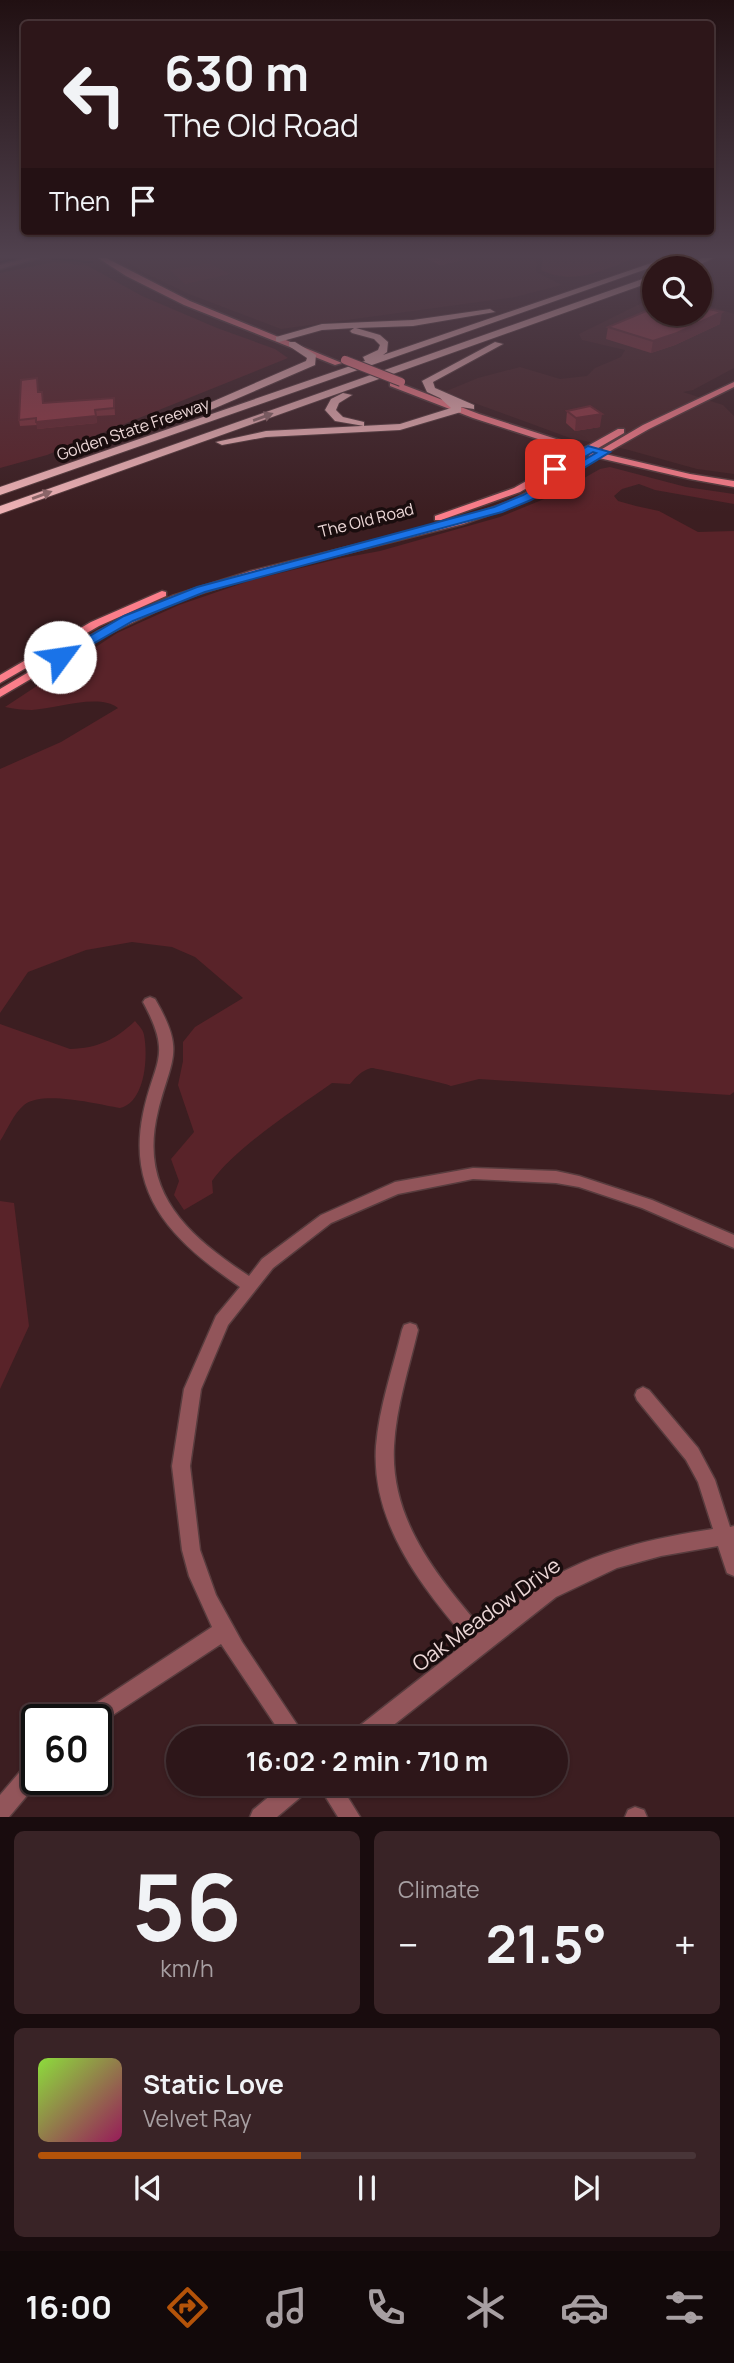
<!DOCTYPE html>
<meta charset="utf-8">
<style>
:root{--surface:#2d1619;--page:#392326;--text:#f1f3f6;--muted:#a79fa2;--line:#483538;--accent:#b45309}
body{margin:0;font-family:Manrope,sans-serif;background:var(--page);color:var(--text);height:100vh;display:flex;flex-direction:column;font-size:26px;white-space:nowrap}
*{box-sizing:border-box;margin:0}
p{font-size:23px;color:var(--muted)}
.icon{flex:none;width:38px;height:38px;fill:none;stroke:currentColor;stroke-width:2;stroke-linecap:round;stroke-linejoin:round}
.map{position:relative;height:1817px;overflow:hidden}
.details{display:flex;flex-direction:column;gap:14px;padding:14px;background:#190c0e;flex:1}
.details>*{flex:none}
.hud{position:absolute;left:21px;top:21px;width:693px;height:214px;border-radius:7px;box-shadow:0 2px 5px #0004,0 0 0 2px var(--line);background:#2d1619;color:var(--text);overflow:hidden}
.buttons{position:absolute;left:642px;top:256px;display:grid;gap:14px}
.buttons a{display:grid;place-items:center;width:70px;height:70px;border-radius:50%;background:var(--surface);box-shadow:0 2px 5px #0004,0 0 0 2px var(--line);font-size:35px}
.speed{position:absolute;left:21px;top:1704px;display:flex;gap:14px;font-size:35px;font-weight:700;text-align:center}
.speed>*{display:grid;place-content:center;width:91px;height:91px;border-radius:50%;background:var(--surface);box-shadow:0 2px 5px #0004,0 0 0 2px var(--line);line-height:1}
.speed .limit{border:4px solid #111;border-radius:10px;background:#fff;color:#111}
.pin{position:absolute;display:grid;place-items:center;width:60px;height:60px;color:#fff;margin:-30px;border-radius:14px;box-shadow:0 4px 10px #0006}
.me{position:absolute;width:77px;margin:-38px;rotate:59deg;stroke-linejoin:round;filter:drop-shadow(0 0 5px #0008)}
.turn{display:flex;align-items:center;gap:24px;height:147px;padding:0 28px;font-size:32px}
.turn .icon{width:91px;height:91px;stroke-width:2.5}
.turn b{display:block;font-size:49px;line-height:60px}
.then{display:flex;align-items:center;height:66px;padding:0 28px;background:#0003;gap:14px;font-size:26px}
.big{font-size:52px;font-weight:700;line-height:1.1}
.details .tile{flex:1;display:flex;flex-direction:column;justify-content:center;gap:10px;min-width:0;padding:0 24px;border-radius:10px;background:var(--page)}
.details .dial{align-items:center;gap:0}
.dial b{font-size:91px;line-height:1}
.song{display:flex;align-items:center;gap:21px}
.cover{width:84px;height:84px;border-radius:10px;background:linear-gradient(135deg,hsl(90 70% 55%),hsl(330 70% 35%))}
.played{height:7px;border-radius:4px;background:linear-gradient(90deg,var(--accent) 40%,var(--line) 40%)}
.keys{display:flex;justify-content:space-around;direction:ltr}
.heat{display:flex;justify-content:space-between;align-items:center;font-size:38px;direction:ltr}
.details .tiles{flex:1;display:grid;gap:14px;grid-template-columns:1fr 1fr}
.tile:last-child{grid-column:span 2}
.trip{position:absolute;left:166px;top:1726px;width:402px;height:70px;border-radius:35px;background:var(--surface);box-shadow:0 2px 5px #0004,0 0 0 2px var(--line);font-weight:700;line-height:70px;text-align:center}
.dock{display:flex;height:112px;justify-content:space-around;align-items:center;background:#12090a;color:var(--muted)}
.dock .icon{width:49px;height:49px}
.dock .selected{color:var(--accent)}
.dock b{font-size:32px;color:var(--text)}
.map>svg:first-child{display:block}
.built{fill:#492427}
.green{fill:#592329}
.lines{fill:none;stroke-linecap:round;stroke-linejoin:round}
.stream{stroke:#081712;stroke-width:2}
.minor-casing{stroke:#583c3e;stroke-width:3}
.major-casing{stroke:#583c3e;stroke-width:3}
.highway-casing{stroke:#583c3e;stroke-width:2}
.minor{fill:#92555a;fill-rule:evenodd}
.major{fill:#fb7e8a;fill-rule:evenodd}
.highway{fill:#efb2b5;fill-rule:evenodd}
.major-bridge-casing{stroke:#583c3e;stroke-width:10;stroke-linecap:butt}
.major-bridge{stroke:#fb7e8a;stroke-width:8}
.wall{fill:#7e313a}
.shaded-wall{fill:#662830}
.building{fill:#923944;stroke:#662830;stroke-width:2}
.oneway{fill:#8f686a}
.route{fill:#1a73e8;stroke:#114b97;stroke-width:2}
.labels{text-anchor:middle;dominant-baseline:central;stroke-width:7;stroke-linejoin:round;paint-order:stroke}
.far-street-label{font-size:16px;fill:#ecd7d7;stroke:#1a0d0e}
.near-street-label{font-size:21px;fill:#ecd7d7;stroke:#1a0d0e}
</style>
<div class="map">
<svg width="734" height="1817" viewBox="0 0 734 1817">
<rect width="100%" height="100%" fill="#3c1e21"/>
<!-- built -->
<path class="built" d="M121 258H537L536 272 562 285 515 297 281 329 189 294 145 273Z
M654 297V313H700V303L734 314V368L693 390 683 392 723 405 734 416V474L697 469 625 449 570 438 444 392 478 378 520 367 560 379 587 376 595 368 621 357 625 350 582 340 579 334Z"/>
<!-- green -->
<path class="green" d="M543 258H635C604 270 574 286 541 270Z
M54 262 88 266 142 296 217 328 275 349 288 358 47 455 0 468V273Z
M209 263 230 274 185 284 170 270Z
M610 467 686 487 734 494V504L655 490 639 484 622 489 614 496 618 501 636 506 659 511 698 532 734 531V1092L730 1095 479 1079 451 1086C446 1083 376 1068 371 1068 361 1071 357 1076 350 1084L332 1083C298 1107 235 1148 212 1181L213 1193 184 1210 174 1195 179 1181 171 1159 194 1132 178 1085 183 1061V1042L195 1027 243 998 195 957 172 947 132 942 86 950 28 972 0 1013V769L61 742 118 708C99 693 55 709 32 710 23 710 14 709 5 707L117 633 179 605 252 580 342 558 380 551 500 517 554 495 600 469Z
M135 1021C138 1025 143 1029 144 1035 148 1055 146 1102 120 1108 97 1104 42 1090 24 1105 13 1114 8 1129 0 1141V1024L70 1049C98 1048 115 1040 135 1021Z
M0 1201 14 1203 29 1326 0 1389Z"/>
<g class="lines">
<!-- stream -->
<path class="stream" d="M53 259 92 262
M0 262 16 259"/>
<defs>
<path id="minor" d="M29 258H39L0 269V265Z
M150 997 155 999C186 1052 171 1058 158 1111 138 1192 187 1235 249 1276L262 1259 321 1215 395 1182 473 1168 556 1171 579 1176 652 1200 734 1235V1248L642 1208 579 1187 556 1183 473 1179 398 1194 331 1223 273 1268 228 1325 201 1389 190 1466 200 1550 216 1595 242 1642 306 1738H284L221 1644 96 1726V1720H78L81 1713 212 1627 189 1576 182 1550 172 1466 184 1389 216 1316 240 1287C176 1243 126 1198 143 1114 154 1060 173 1057 143 1002L145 999Z
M410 1323 416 1325 418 1330C409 1368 396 1407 394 1446 390 1520 437 1576 483 1630 503 1614 522 1596 543 1583 594 1551 654 1538 713 1529L698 1482 686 1460 637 1400 635 1395 637 1390 643 1387 649 1390 698 1448 715 1480 730 1527 734 1526V1576L727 1573 718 1546 661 1556 617 1568 556 1597 377 1738H350L353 1731 468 1641C421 1586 371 1523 376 1446 379 1407 393 1368 402 1330L404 1325Z
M37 1757V1780H40L9 1817H0V1795L30 1760Z
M285 1783H312L309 1790 277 1817H250L253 1810Z
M317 1783H339L360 1817H338Z
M635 1807 644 1810 647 1817H625L628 1810Z"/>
<path id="major" d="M98 258H106L190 301 342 363 335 365 184 305 126 276Z
M390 382H396L479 414 584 448 618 429H624V433L593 451 597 452 643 425 734 382V387L649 429 605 454 690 474 734 481V487L690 479 599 458 517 505 463 524 259 575 180 600 106 635 0 697V689L98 631 172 596 251 571 457 520 511 501 590 456 586 454 520 492 441 520H435V516L514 488 578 452 473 418 390 386Z
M162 591 166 592V596L99 626 0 683V675L91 622Z"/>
<path id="highway" d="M666 258H678L0 495V487L365 361 363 357 378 350 380 345 374 339 352 333 350 331 354 328 322 330 279 342 276 341V337L322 324 413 320 490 309 495 312 413 326 356 328 380 335 388 342 387 352 383 355Z
M702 258H714L692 268H680Z
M654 275V281L0 514V506Z
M289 342H295L316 355 315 365 199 415H191V411L306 361 307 358 289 346Z
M495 342 503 344 433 382 435 388 474 405V409L461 407V412L400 430 266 437 222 445 216 442 266 431 400 424 451 408 440 398 427 392 422 381Z
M343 393 352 395 339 403 336 410 343 417 364 422V426L335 421 325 410 331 399Z"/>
</defs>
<!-- minor casing -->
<use href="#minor" class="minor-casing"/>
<!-- major casing -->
<use href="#major" class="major-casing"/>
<!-- highway casing -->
<use href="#highway" class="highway-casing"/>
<!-- minor -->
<use href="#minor" class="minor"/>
<!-- major -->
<use href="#major" class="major"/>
<!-- highway -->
<use href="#highway" class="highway"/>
<defs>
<path id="major-bridge" d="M345 360 401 382"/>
</defs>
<!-- major-bridge casing -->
<use href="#major-bridge" class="major-bridge-casing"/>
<!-- major-bridge -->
<use href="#major-bridge" class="major-bridge"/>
</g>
<!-- wall -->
<path class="wall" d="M425 258H474L440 265Z
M673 315 720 324 675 345 651 353 606 339 608 327Z
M37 378 38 392 43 403 114 398 115 415 96 416 97 423 37 429V425L20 426 19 420Z
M567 411 600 427 575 431 566 423Z"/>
<!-- shaded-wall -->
<path class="shaded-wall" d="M440 258H474L440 265Z
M722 312 720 324 675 345 651 353 653 341Z
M602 414 600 427 575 431 576 418Z
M96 416 97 423 37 429 36 422Z"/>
<!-- building -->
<path class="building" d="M700 307 722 312 677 333 653 341 608 327 651 309 654 310V313H666L673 315 678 313H700Z
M37 378 38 392H42L43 403 114 398V408L95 410 96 416 36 422V418L19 420 21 380Z
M590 406 602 414 576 418 567 411Z"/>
<!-- one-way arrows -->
<defs><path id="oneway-solid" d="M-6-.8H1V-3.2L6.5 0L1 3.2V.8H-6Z" transform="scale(1.75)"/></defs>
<g class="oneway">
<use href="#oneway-solid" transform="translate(263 417) rotate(-20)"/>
<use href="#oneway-solid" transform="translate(42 495) rotate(-20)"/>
</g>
<!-- sky -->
<linearGradient id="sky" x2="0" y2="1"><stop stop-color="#211012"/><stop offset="0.5" stop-color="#50414e"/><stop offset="1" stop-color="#50414e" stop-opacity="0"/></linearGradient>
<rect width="734" height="512" fill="url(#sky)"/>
<!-- route -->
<path class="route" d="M588 446 610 452 531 500 502 512 205 592 133 621 65 660 60 661 54 657 124 616 197 587 494 507 523 495 596 453 593 452 559 472 550 469Z"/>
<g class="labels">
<!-- far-street labels -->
<g class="far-street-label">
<text transform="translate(133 429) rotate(-19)">Golden State Freeway</text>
<text transform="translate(366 520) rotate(-14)">The Old Road</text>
</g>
<!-- near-street labels -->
<g class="near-street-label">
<text transform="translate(486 1614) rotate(-36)">Oak Meadow Drive</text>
</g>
</g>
</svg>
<div class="buttons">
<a><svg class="icon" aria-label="search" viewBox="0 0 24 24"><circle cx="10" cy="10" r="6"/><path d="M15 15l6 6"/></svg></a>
</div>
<div class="speed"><div class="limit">60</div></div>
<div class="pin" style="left:555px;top:469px;background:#d93025"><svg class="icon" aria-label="arrive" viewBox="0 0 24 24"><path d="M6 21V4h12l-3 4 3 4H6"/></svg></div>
<svg class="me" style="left:60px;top:657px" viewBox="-20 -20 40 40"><circle r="19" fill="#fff"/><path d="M0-13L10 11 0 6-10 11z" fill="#1a73e8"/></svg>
<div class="trip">16:02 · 2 min · 710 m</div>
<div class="hud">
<div class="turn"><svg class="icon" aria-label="left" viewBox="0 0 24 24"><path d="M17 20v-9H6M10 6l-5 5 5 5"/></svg><div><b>630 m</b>The Old Road</div></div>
<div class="then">Then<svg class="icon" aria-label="arrive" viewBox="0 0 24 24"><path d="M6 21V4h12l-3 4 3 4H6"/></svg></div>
</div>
</div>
<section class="details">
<div class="tiles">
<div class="tile dial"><b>56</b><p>km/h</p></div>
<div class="tile"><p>Climate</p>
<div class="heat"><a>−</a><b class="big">21.5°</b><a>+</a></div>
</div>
<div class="tile">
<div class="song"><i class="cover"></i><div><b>Static Love</b><p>Velvet Ray</p></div></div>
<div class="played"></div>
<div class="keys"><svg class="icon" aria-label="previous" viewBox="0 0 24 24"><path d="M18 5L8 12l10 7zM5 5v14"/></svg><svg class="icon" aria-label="pause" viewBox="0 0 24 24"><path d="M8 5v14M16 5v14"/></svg><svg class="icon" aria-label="next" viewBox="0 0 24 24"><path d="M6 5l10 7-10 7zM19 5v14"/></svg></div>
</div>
</div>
</section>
<nav class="dock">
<b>16:00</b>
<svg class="icon selected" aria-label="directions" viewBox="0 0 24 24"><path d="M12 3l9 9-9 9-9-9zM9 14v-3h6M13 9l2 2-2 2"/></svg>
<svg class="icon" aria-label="music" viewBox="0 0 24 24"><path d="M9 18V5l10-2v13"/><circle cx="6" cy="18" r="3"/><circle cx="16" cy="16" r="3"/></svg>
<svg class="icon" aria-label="phone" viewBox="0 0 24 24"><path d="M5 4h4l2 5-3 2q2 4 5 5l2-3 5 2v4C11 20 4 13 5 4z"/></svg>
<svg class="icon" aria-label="climate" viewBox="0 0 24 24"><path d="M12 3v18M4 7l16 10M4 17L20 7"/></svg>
<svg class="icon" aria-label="car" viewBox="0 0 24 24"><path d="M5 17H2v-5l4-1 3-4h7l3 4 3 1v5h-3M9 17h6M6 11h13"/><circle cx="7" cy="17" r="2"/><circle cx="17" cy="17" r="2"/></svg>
<svg class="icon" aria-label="filters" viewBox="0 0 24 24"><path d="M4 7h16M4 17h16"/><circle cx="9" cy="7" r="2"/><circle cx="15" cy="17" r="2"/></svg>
</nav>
